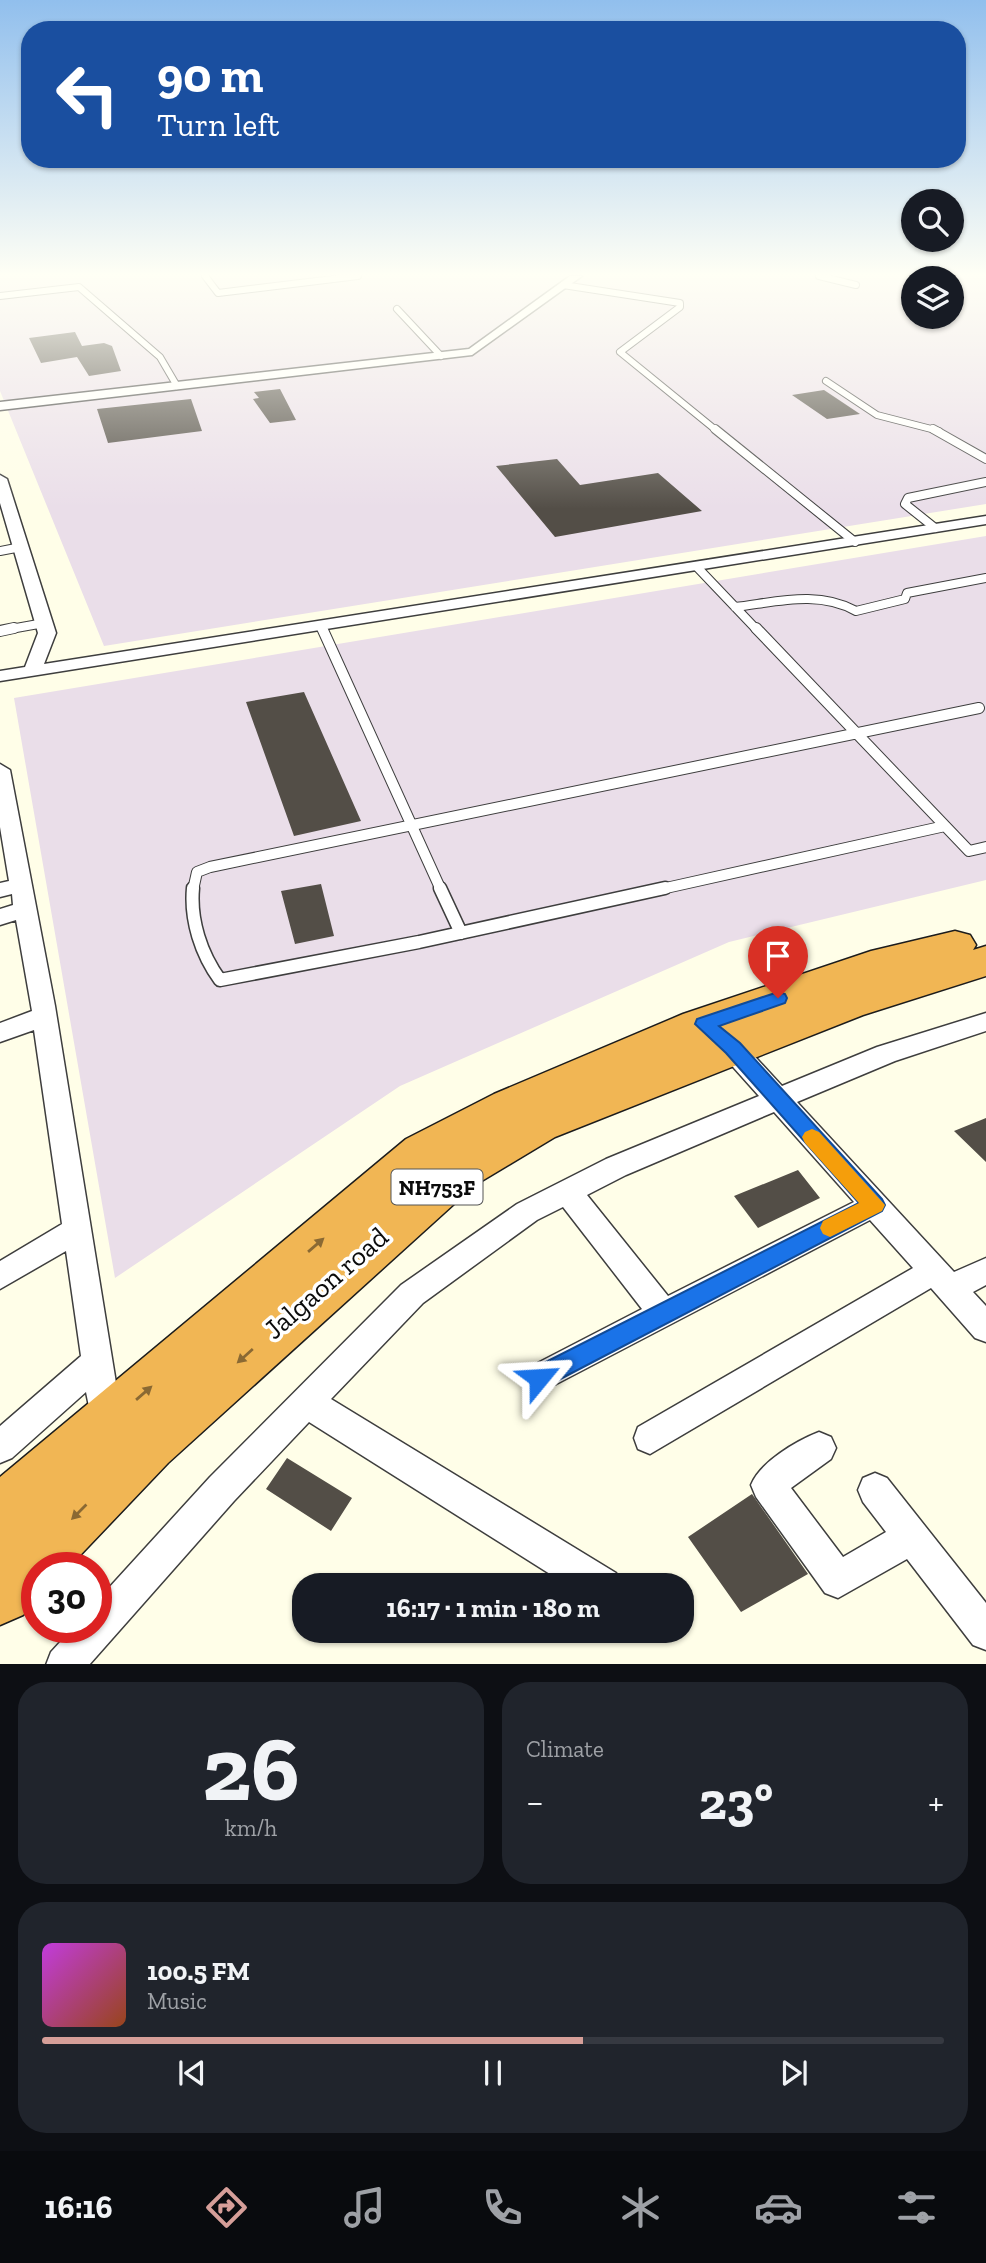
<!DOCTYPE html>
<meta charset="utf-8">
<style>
:root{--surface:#171b24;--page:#20242c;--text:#f1f3f6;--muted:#9ea1a6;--line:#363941;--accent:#d69f99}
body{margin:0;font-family:"Zilla Slab",serif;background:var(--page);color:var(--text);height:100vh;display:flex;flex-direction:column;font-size:26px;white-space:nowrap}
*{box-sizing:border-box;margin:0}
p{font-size:23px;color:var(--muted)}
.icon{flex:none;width:38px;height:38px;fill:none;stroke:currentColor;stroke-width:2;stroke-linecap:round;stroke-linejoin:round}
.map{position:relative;height:1664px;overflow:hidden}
.sheet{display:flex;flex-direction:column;gap:18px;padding:18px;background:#0d0f14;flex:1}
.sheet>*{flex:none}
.banner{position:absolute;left:21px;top:21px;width:945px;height:147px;border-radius:28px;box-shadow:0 2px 5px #0004;background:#1a4fa0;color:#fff;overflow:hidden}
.buttons{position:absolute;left:901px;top:189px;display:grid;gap:14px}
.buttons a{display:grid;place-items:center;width:63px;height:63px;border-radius:50%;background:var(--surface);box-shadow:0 2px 5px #0004;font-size:35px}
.speed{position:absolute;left:21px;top:1552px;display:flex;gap:14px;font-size:35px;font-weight:700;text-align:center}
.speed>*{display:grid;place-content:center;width:91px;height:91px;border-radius:50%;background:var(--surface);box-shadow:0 2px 5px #0004;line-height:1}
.speed .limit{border:10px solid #d22;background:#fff;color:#111}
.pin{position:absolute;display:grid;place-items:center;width:60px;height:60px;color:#fff;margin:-72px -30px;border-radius:50% 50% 50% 0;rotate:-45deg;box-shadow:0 0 7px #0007}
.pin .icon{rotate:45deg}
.me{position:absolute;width:77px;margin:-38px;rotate:63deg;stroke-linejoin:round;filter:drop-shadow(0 0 5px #0008)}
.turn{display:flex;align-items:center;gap:24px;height:147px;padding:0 21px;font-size:32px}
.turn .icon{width:91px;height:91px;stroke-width:2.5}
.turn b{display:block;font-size:49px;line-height:60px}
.big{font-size:52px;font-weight:800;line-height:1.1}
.sheet .card{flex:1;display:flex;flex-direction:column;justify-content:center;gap:10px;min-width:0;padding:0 24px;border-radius:28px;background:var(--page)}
.sheet .dial{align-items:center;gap:0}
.dial b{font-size:91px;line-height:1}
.song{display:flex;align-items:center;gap:21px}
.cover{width:84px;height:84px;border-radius:10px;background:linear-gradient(135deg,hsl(290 70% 55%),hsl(20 70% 35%))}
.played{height:7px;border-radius:4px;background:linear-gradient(90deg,var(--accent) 60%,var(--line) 60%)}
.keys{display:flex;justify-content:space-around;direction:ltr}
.heat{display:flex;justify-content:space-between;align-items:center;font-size:38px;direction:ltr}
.sheet .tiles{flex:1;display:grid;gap:18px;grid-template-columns:1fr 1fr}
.card:last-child{grid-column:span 2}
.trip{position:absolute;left:292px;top:1573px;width:402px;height:70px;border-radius:28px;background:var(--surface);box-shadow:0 2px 5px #0004;font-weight:800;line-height:70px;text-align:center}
.dock{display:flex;height:112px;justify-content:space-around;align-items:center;background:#090b0e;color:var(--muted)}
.dock .icon{width:49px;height:49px}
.dock .on{color:var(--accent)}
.dock b{font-size:32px;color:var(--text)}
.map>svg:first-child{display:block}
.industrial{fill:#eadee9;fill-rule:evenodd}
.building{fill:#534e47}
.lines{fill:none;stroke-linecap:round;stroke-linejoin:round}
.lane-far3-casing{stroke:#3e3e3e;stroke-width:8}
.lane-far2-casing{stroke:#3e3e3e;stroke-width:10}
.lane-far1-casing{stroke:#3e3e3e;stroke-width:12}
.lane-casing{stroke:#3e3e3e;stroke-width:15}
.street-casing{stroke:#3e3e3e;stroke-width:3}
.highway-casing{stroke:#1c1c1c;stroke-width:3}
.lane-far3{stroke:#fff;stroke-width:6}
.lane-far2{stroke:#fff;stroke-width:8}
.lane-far1{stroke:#fff;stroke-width:10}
.lane{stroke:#fff;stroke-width:12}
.street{fill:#fff;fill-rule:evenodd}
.highway{fill:#f1b654;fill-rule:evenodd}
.oneway{fill:#8a6933}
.route{fill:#1a73e8;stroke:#114b97;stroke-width:2}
.slow{fill:#f59e0b}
.labels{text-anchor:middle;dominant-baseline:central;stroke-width:7;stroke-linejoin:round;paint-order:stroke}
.shield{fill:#fff;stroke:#545454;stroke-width:2}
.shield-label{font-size:21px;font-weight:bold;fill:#0b0b0b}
.near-street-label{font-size:28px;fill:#0b0b0b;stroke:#fff}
</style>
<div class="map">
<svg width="986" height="1665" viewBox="0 0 986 1665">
<rect width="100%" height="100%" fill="#fffee8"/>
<!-- industrial -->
<path class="industrial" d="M0 276H986V504L104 646 0 391ZM914 278H952V317H914Z
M986 536V880L729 942 400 1086 115 1278 14 698Z"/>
<!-- building -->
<path class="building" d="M75 332 82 346 104 343 112 346 121 371 89 376 77 357 41 363 29 338Z
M280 389 296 420 270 423 253 399 259 398 254 392Z
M824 390 860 414 827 419 792 395Z
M191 399 202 431 108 443 97 409Z
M557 459 580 485 658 473 702 511 555 537 496 466Z
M304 692 361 821 294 836 246 702Z
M321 884 334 936 295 944 281 891Z
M986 1118V1162L954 1131Z
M798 1170 820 1198 758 1228 734 1196Z
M287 1458 352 1498 331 1531 266 1489Z
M752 1494 808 1574 741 1612 688 1537Z"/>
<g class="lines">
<defs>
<path id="lane-far3" d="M205 276 218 293 358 276
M819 276 856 285
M563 285 680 303V307L620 352 717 431
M0 296 79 287 160 357 177 386
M397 309 441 356
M826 381 877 415 939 431"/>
<path id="lane-far2" d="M715 429 855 542
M933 429 986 459
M935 528 905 504 908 498 986 482
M0 551 21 547
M697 567 757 630
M735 607C777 602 818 590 856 611L905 599 907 593 986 578
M321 626 323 630
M5 630 44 623"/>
<path id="lane-far1" d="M322 628 441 890
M756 628 969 851 986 847
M0 631 14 628
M193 890 197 872 210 867 979 708
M657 890 945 826"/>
<path id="lane" d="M193 888C190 920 201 954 220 980L419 942 665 888
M440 888 461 933"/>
<path id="street" d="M570 276H582L472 355 0 410V402L469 349Z
M0 475 7 479 56 633 44 664 986 516V524L0 681V671L25 667 38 633 0 503Z
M0 764 10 770 55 1006 122 1420 118 1431 106 1436 94 1431 86 1392 12 1458 0 1463V1426L81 1356 66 1251 0 1289V1261L62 1224 34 1030 0 1042V1023L32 1011 16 920 0 925V909L13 905 12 894 0 897V883L9 881 0 827Z
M986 1013V1031L895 1061 797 1102 954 1272 986 1258V1285L973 1292 986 1306V1342L975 1338 931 1288 650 1454 638 1449 634 1438 638 1427 913 1268 870 1220 539 1393 528 1388 523 1378 528 1368 642 1309 563 1207 537 1220 423 1303 331 1399 616 1573 621 1586H569L309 1422 234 1501 89 1665H46L51 1652 73 1628H96V1602L210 1477 401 1285 517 1204 606 1159 759 1096 717 1049 713 1042 717 1035 726 1033 735 1035 782 1086 877 1047ZM774 1112 854 1202 668 1296 587 1195 626 1175Z
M819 1432 831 1437 836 1448 831 1459 791 1488 843 1557 886 1532 863 1502 858 1490 863 1478 875 1473 887 1478 986 1603V1650L973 1645 907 1559 838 1598 825 1593 756 1497 751 1485C760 1462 796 1441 819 1432Z"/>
<path id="highway" d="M955 931 970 935 976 945 973 950 986 946V976L863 1015 555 1137 475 1185 168 1463 68 1568H37V1601L23 1615 0 1625V1477L406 1139 494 1094 683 1014 871 951Z"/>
</defs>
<!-- lane-far3 casing -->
<use href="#lane-far3" class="lane-far3-casing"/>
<!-- lane-far2 casing -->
<use href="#lane-far2" class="lane-far2-casing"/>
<!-- lane-far1 casing -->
<use href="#lane-far1" class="lane-far1-casing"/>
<!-- lane casing -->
<use href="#lane" class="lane-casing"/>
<!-- street casing -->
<use href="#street" class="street-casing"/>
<!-- highway casing -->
<use href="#highway" class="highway-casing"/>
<!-- lane-far3 -->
<use href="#lane-far3" class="lane-far3"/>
<!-- lane-far2 -->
<use href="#lane-far2" class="lane-far2"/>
<!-- lane-far1 -->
<use href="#lane-far1" class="lane-far1"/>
<!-- lane -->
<use href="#lane" class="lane"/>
<!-- street -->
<use href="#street" class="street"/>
<!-- highway -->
<use href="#highway" class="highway"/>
</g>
<!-- one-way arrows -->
<defs><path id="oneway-solid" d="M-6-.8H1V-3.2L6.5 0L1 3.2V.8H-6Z" transform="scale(1.75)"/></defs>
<g class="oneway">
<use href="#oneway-solid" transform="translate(316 1245) rotate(-41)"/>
<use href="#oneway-solid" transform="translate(245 1356) rotate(138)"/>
<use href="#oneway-solid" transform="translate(144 1393) rotate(-41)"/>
<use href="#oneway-solid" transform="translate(79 1512) rotate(135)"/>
</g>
<!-- sky -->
<linearGradient id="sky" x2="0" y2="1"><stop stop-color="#91bfed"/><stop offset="0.54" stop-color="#fffff5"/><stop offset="1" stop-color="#fffff5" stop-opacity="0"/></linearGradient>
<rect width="986" height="509" fill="url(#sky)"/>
<!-- route -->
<path class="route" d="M778 992 785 994 787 998 785 1003 719 1026 740 1043 882 1199 885 1205 882 1211 547 1386 539 1389 530 1386 527 1378 530 1370 859 1203 726 1053 695 1024 697 1019Z"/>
<!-- slow -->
<path class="slow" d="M812 1129 819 1132 885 1205 882 1211 830 1237 823 1234 820 1228 823 1221 859 1203 805 1143 802 1137 805 1132Z"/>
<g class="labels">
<!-- shield labels -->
<rect class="shield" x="391.5" y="1169.5" width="91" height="35" rx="5"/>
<g class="shield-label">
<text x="437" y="1187">NH753F</text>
</g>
<!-- near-street labels -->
<g class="near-street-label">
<text transform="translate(326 1283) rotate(-41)">Jalgaon road</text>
</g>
</g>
</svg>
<div class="buttons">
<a><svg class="icon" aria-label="search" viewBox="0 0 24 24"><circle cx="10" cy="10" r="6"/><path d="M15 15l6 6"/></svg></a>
<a><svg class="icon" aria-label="layers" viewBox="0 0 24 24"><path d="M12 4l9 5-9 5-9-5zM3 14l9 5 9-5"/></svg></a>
</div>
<div class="speed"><div class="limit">30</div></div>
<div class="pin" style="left:778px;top:998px;background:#d93025"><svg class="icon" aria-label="arrive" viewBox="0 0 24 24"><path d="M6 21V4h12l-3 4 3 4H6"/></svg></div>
<svg class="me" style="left:539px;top:1378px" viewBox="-20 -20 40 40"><path d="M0-17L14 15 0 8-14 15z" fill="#1a73e8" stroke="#fff" stroke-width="4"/></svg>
<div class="trip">16:17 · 1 min · 180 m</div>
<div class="banner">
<div class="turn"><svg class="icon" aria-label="left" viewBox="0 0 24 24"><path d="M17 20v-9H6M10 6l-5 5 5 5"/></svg><div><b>90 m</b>Turn left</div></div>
</div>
</div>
<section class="sheet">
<div class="tiles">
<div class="card dial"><b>26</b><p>km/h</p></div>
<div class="card"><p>Climate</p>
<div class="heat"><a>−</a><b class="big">23°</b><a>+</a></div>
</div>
<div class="card">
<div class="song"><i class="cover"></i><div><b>100.5 FM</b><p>Music</p></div></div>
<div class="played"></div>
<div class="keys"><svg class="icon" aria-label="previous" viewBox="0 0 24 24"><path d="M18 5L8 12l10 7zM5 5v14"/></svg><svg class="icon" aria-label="pause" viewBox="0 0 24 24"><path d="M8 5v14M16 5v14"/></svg><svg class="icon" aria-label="next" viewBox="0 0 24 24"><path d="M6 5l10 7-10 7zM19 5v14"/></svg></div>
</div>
</div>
</section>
<nav class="dock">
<b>16:16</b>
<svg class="icon on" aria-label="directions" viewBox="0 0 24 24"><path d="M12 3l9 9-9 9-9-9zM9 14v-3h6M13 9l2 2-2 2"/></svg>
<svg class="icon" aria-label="music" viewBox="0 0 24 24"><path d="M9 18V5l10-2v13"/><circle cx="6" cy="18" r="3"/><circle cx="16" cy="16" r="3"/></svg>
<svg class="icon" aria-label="phone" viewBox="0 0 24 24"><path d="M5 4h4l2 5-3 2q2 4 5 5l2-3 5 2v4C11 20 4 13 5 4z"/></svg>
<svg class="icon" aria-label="climate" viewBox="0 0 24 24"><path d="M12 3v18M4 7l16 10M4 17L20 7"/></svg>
<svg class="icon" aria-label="car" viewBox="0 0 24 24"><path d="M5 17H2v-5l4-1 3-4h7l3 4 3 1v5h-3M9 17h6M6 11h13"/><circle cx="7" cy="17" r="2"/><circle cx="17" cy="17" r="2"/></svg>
<svg class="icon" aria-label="filters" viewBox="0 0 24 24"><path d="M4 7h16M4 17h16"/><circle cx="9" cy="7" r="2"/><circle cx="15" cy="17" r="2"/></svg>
</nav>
